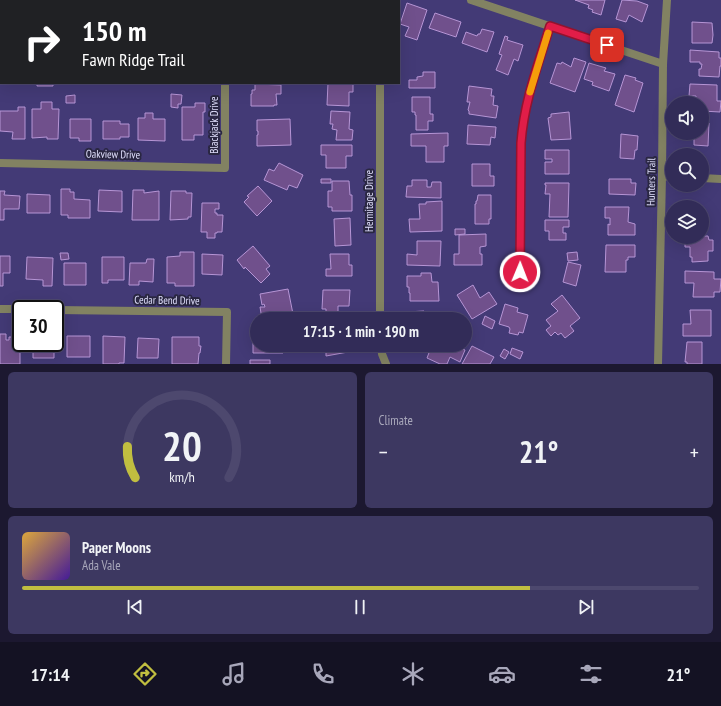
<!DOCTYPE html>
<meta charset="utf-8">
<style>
:root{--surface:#322c58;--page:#3d3861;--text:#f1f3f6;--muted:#a8a7ba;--line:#4d486e;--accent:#c1be40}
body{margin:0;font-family:"PT Sans Narrow",sans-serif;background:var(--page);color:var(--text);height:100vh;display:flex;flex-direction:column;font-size:15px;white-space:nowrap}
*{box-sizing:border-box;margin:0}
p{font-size:13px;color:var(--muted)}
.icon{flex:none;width:22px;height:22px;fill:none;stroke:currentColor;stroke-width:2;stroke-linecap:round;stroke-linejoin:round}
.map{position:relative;height:364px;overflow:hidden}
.side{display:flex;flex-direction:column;gap:8px;padding:8px;background:#1c1830;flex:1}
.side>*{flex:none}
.banner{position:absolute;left:0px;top:0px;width:400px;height:84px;box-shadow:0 4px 16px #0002,0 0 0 1px var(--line);background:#202124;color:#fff;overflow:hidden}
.fabs{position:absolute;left:665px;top:96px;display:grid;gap:8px}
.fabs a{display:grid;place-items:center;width:44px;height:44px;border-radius:50%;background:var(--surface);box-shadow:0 4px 16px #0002,0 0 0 1px var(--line);font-size:20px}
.speed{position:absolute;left:12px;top:300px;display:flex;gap:8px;font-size:20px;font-weight:700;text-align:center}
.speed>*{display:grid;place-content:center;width:52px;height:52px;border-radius:50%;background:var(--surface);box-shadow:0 4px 16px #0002,0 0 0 1px var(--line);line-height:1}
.speed .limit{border:2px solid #111;border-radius:6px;background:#fff;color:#111}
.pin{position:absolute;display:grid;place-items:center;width:34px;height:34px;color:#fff;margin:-17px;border-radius:8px;box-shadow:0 2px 6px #0006}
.me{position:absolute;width:44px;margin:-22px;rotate:1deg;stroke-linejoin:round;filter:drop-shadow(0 0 3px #0008)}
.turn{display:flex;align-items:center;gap:14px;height:84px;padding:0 16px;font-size:18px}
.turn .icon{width:52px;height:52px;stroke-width:2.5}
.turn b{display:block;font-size:28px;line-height:34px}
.big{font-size:30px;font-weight:700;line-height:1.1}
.side .widget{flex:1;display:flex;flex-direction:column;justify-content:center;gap:6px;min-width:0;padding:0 14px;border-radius:6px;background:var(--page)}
.side .dial{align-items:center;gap:0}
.dial svg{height:104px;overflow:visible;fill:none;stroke:var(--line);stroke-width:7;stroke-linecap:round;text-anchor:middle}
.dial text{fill:var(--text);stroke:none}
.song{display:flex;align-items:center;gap:12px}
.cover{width:48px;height:48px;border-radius:6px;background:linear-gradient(135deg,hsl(40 70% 55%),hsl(260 70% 35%))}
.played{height:4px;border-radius:2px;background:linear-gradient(90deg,var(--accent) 75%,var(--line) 75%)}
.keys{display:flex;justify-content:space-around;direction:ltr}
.heat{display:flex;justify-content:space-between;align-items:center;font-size:22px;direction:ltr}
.side .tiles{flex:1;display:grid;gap:8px;grid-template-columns:1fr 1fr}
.widget:last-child{grid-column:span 2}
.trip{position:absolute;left:250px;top:312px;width:222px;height:40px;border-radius:20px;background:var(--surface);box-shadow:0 4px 16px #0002,0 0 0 1px var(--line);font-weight:700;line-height:40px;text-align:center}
.tabs{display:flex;height:64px;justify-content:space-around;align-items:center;background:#141223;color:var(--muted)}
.tabs .icon{width:28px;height:28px}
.tabs .active{color:var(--accent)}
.tabs b{font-size:18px;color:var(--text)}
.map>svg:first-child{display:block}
.building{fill:#70508c;stroke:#b695d5}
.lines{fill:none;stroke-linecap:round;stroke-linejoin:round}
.street{stroke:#828262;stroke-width:8}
.route-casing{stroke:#92132f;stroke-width:10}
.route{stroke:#e11d48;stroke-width:7}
.slow{stroke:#f59e0b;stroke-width:7}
.labels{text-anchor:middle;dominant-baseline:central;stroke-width:4;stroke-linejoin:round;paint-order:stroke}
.street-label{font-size:11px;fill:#e0dffc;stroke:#2a2742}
</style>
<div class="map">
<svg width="721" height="364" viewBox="0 0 721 364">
<rect width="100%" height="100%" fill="#433a76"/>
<!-- building -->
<path class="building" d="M575 0H605L601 15 592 12 593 10 588 8 589 5Z
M622 0 637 1 648 5 642 22 629 15 626 22 616 19Z
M407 3 427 10 417 40 405 36 409 27 400 24Z
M435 13 461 22 456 37 429 28Z
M692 22 712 23 713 35 712 43H692Z
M482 29 494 32 487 52 462 43 466 32 477 36 478 34H480Z
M505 36 508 37 507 40 523 45 518 61 514 59 508 75 496 70 502 55 499 54Z
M690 50 719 52V58H721V66H720L719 77 699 76V69H701L702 64H700V62H690Z
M574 58 586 62 575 92 550 83 557 63 561 64 562 62 571 67Z
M589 63 606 68 604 71 615 74 609 91 592 85 593 82 584 79Z
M423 72H435V88H409V80H417V77L423 76Z
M625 75 636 78 635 80 643 83 634 112 615 105Z
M37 83H68H53V86H37Z
M328 83H353V92H349V106L327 105Z
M255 84 281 85V94H276L277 105H274V106H251V94H252V90H255Z
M690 84 717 85V101H721L720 112 702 111V103H695L696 96H689Z
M469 86 492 89 491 96H494L493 105 498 106 496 118 469 114V111L468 110 470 102H467Z
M171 94 182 95 181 104H178V108L171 107Z
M75 95V103H66V96Z
M412 97H430V114H433V121H428V130H416V115H415V112H412Z
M41 102H52V109H59L58 139H47V137L32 138V109H41Z
M195 103H205V112H203V135H194V140H182V107H195Z
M18 107H25V139H12L13 132 0 131V111H18Z
M331 111 350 112 349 129 353 130 352 140H336L337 130 332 129 333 124H330Z
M569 112 571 139 551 140 548 118 551 117V114Z
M145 113H153V119H165V141L138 140V118H145Z
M70 119H91V141H79V138H70Z
M290 119 291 145 257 146V135H258V131H257V120Z
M103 121H120V124H129V137H120V139H103Z
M704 123H709L708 146 694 145V136L688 135V133H702V125H704Z
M468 125 496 127 495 138 491 137 490 145 467 144Z
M448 133V146H444V162H426V146H411V134Z
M621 134 638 136 637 150H635L634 159 620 158Z
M321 145H352V156H346V168H326V155H321Z
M545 150H569V174H545V162H552V159H545Z
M279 163 303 175 297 188 289 185 287 190 264 180 269 169 274 171Z
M472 164H490V176H494V186H472Z
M321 179H331V183H321Z
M609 179H631V183H636L635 195 609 194Z
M412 180H427V187H431L432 182H441V198L406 197 407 186H412Z
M332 181H349L350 195H352V211H332V207H328V191H332Z
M545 183H569L568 217H549L550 194H545L546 185H545Z
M258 186 272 201 257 216 244 202 249 197 247 196Z
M61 189H70V192H74V199L90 200V218H68V215H61Z
M99 190 122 191V212L98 211Z
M133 190H144V193L159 191V220H132Z
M0 191H5L4 195 20 196 19 209H4V220H0Z
M171 191H186V193H192L191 217H188V219L170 220Z
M27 194 50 195V213H27Z
M478 195H491V219H489V224H475V204H476V201H477Z
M442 201V231L410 232 409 219H420L419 204H426V202Z
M202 203H219V209H215V213H217V215H223L222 232H217V233H215V238H207V232H201Z
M605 207H629L628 222 635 224V235H608V224L610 225V218H605Z
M350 218 351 245 335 246 334 219Z
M545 220H569V227H563V233H566V240H549V231H545Z
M455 229H465V234L455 235Z
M486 234V246L480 247V254H482V265H454V254H459V235Z
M702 236H708L709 240H713V251H708V261L692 262V257H690V247H685V237H702Z
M417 241H441L440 266 407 265V254L417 255Z
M606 245H635V257H628V260H626V272H605Z
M253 246 270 266 266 269 270 274 261 283 245 267 244 269 237 260Z
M180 252H194V286H175V283H167V257L180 256Z
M577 252 578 260 568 261 567 253Z
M60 253H68L69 259 61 260Z
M202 254 223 255 222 275 202 274Z
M330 254H349V265H352V276H326V269H331Z
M0 256H10V273H3V286H0Z
M27 257 53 258 52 286H43V280L26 279Z
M102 257H124V280H108V283H102Z
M147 259H154L153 282 139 281V285H129L130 263H146Z
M568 262 581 265 576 286 563 282Z
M64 263H86V285H64Z
M685 271 714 272V279H721L720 292H714V297H693L694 283H685Z
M421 273H431L432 282H438L439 301H410V293H409V287H407V276H421Z
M473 285 480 298 489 292 497 304 472 319 457 295Z
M288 289 293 314 262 319 260 307H265L264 304 262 305 260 294Z
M323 290H350L349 306H338V313L326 312V309H322Z
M562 295 580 318 570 326 574 331 565 338 561 333 558 335 555 332 551 336 546 330 551 326 546 320 558 311 551 304Z
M505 304 518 308 517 312 528 315 523 333 519 332 518 335 509 333 510 329 509 327 499 324Z
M690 310H711V336H683V324H691Z
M424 311 425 319H407V312Z
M485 316 495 321 492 329 482 324Z
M256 332 257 345H283V353H253V341H255V338H256Z
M0 334H6V340H9V337H20V364H0Z
M67 336H90V357H67Z
M103 336 125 337 124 363H119V364H103Z
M172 337H199V346H201L200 353H199L198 364H172Z
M138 338 159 339 158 358H137Z
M687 342H702V364H687V362H685Z
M33 343H54V358H33Z
M320 345H347L348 352 326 356V351L321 352Z
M432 345 442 346 440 350 444 352 445 349 449 351 452 345 465 350 460 362 450 357 447 364H440L427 358Z
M472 346 494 357 490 364H462Z
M512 348 523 352 520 359 510 354Z
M504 349 509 352 505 359 500 356Z
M250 360H270V364H250Z"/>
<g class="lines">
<!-- street -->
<path class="street" d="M471 0 663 64
M225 1V0
M381 1V0
M0 163 225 168V83
M662 176 672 177
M702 178 721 179
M520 272 521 143C524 102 538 65 550 26
M0 309H21
M55 310 227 312 226 364
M380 319V83
M381 345 382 354 386 364
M658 364 662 176 663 64 667 0"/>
</g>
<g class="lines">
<defs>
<path id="route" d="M520 272 521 143C524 102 538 65 550 26L607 45"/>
</defs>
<!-- route casing -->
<use href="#route" class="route-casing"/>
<!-- route -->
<use href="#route" class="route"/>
<!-- slow -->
<path class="slow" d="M530 92 548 33"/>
</g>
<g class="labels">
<!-- street labels -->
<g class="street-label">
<text transform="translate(214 125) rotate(-90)">Blackjack Drive</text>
<text transform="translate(113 154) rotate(1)">Oakview Drive</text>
<text transform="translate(651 182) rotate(-89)">Hunters Trail</text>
<text transform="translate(369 201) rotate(-90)">Hermitage Drive</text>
<text transform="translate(167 300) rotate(1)">Cedar Bend Drive</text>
</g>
</g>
</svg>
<div class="fabs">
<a><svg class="icon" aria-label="sound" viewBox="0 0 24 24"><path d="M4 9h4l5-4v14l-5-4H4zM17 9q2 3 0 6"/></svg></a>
<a><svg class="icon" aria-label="search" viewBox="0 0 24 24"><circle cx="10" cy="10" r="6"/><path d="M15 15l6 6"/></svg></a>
<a><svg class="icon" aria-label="layers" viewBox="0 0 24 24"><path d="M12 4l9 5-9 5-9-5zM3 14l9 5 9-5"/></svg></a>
</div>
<div class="speed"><div class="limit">30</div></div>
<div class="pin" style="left:607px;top:45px;background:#d93025"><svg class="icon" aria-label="arrive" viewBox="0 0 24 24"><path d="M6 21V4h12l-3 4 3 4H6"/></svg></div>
<svg class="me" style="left:520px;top:272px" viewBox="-20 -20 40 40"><circle r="17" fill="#e11d48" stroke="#fff" stroke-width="3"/><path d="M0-11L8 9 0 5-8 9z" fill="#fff"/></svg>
<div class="trip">17:15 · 1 min · 190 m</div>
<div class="banner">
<div class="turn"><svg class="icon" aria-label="right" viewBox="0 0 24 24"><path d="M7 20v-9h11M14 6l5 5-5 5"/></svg><div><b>150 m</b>Fawn Ridge Trail</div></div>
</div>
</div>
<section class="side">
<div class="tiles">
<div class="widget dial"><svg viewBox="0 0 100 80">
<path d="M14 69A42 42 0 1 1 86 69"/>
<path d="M14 69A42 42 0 0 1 8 45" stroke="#c1be40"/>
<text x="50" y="56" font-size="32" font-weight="700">20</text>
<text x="50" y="72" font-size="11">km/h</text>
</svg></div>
<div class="widget"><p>Climate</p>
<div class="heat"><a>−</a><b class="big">21°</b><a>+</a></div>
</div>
<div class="widget">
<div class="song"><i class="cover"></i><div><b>Paper Moons</b><p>Ada Vale</p></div></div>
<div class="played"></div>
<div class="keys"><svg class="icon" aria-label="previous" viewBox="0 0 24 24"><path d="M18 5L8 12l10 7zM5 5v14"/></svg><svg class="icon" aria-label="pause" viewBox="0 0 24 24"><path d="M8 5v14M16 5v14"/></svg><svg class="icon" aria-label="next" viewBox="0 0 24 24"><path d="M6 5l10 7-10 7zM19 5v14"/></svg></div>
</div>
</div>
</section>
<nav class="tabs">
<b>17:14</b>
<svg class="icon active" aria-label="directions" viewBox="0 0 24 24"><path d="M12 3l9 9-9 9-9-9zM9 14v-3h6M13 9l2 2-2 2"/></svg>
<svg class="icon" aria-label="music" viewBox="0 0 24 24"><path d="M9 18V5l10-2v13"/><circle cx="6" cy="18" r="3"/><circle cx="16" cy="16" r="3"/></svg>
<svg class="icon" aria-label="phone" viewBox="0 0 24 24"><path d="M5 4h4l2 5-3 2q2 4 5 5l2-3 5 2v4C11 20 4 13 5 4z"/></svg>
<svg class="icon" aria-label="climate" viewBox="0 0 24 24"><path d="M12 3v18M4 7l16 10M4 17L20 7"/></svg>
<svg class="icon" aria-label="car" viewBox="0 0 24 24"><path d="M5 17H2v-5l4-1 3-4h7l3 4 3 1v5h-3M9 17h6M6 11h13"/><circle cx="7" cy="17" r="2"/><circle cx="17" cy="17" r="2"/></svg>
<svg class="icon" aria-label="filters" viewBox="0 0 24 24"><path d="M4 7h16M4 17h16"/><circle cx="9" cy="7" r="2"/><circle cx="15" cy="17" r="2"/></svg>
<b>21°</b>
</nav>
